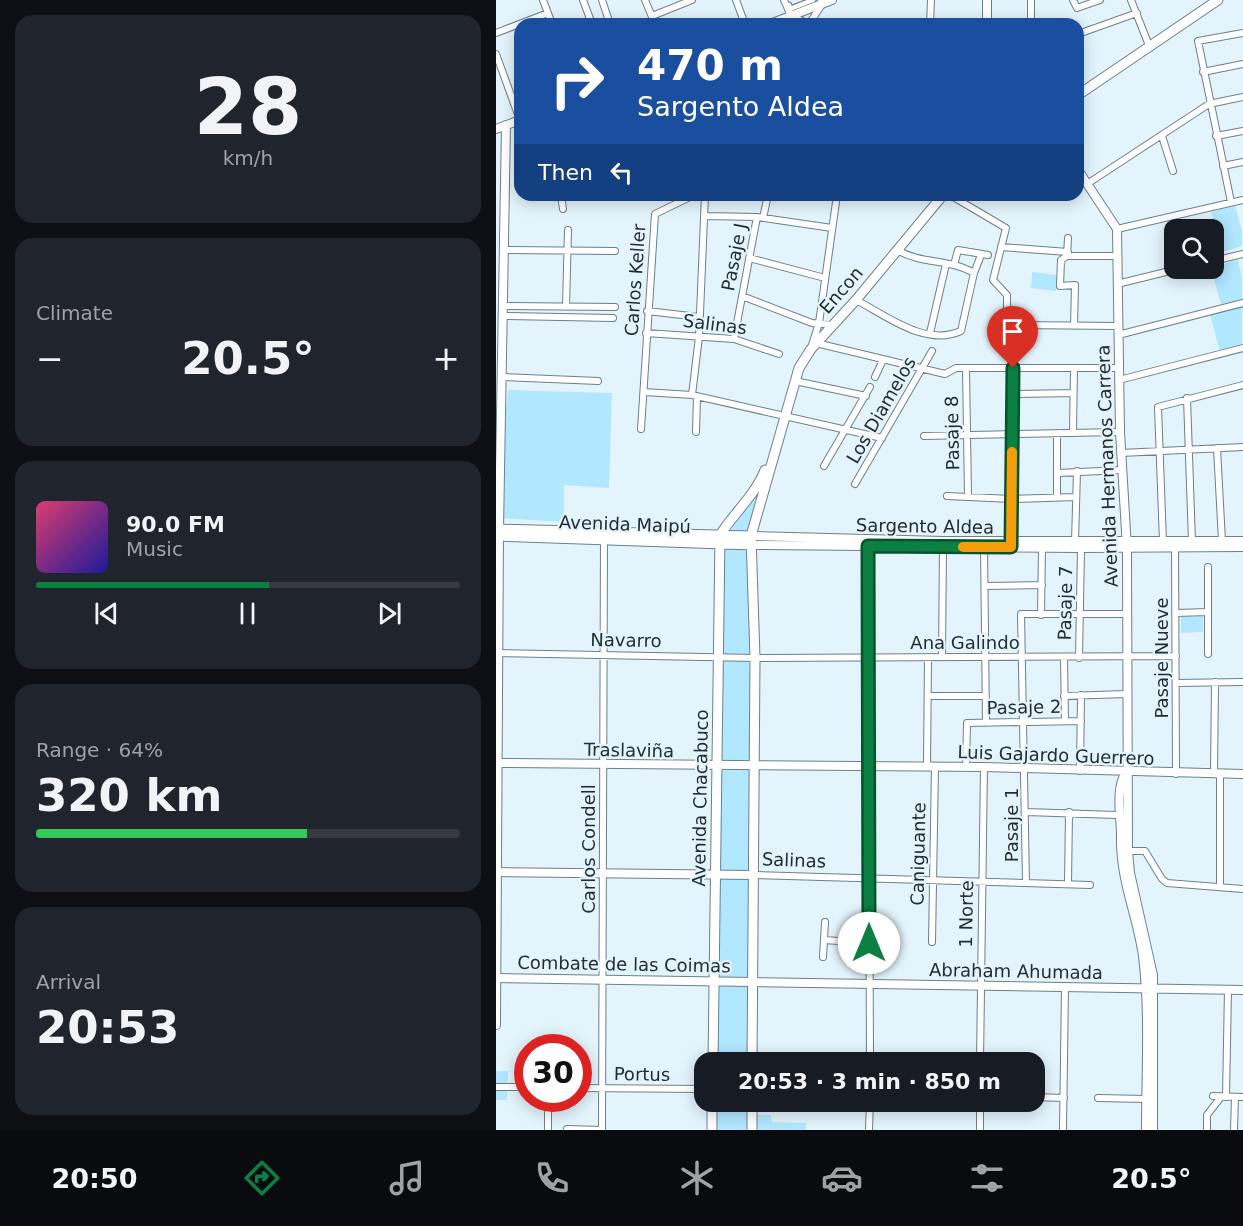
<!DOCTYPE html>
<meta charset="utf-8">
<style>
:root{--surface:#171b24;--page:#20242c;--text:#f1f3f6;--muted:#9ea1a6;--line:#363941;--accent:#0b8043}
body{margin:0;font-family:"DejaVu Sans",sans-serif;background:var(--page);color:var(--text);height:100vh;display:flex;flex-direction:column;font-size:22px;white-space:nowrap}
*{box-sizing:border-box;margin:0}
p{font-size:20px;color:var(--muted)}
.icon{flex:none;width:33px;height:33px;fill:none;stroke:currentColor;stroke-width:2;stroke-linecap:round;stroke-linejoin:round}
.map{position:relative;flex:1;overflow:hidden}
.drawer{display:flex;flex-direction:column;gap:15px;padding:15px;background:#0d0f14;width:496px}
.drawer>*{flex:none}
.hud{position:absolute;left:18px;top:18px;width:570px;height:183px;border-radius:18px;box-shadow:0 3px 15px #0003;background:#1a4fa0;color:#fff;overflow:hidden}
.tools{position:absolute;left:668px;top:219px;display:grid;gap:12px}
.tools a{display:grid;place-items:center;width:60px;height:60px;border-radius:12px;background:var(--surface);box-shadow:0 3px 15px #0003;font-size:30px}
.speed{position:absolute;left:18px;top:1034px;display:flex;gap:12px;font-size:30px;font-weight:700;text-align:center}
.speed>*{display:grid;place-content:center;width:78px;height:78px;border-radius:50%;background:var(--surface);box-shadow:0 3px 15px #0003;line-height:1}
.speed .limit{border:9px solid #d22;background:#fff;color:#111}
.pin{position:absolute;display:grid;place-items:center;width:51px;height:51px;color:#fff;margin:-62px -26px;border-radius:50% 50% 50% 0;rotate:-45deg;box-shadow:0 0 6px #0007}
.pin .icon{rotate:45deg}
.me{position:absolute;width:66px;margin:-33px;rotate:0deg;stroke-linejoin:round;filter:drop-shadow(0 0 4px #0008)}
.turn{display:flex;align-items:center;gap:21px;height:126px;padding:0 24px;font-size:27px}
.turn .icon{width:78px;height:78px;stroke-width:2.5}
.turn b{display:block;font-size:42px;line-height:51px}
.then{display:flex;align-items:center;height:57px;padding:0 24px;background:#0003;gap:12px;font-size:22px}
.big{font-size:45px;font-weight:800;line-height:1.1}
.drawer .card{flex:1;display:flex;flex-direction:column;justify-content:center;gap:9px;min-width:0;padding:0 21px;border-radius:18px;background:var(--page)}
.drawer .dial{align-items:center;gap:0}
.dial b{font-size:78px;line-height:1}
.song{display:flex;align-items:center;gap:18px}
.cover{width:72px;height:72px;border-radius:9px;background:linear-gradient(135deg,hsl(340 70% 55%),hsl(240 70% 35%))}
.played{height:6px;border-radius:3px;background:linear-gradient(90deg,var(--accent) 55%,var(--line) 55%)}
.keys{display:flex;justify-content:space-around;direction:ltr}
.heat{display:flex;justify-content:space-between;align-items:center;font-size:33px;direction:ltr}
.charge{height:9px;border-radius:4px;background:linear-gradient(90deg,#34c759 64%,var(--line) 0)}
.trip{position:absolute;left:198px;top:1052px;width:351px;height:60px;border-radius:18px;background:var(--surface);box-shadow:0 3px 15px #0003;font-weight:800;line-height:60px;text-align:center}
.tab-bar{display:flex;height:96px;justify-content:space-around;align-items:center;background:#090b0e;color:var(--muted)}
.tab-bar .icon{width:42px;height:42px}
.tab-bar .selected{color:var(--accent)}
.tab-bar b{font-size:27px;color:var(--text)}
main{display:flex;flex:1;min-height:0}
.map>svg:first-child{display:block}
.green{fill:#b1e7ff}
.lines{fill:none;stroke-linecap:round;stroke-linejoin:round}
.pedestrian-casing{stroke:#69818c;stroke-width:7}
.minor-casing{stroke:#69818c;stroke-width:8}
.tertiary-casing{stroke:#69818c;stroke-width:10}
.secondary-casing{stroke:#69818c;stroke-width:10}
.primary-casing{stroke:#69818c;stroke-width:11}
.pedestrian{stroke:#fff;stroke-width:4.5}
.minor{stroke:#fff;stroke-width:6}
.tertiary{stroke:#fff;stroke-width:8}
.secondary{stroke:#fff;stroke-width:8}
.primary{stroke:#fff;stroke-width:9}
.route-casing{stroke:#07532c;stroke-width:15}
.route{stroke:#0b8043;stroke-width:10}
.slow{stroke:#f59e0b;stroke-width:10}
.labels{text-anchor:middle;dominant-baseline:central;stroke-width:4.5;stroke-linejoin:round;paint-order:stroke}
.street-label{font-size:18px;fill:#232d31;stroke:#e4f4fc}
</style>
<main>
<section class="drawer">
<div class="card dial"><b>28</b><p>km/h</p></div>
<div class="card"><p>Climate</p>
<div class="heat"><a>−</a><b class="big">20.5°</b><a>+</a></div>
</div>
<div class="card">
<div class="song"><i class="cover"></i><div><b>90.0 FM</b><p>Music</p></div></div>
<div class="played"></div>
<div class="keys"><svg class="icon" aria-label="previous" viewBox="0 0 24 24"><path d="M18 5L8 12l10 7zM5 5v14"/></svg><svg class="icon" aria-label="pause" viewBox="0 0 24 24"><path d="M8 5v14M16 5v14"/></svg><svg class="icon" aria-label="next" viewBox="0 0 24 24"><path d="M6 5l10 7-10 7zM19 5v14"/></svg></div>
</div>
<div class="card"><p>Range · 64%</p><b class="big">320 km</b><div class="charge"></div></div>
<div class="card"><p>Arrival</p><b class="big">20:53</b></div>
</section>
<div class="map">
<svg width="747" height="1130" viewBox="0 0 747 1130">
<rect width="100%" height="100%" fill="#e4f4fc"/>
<!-- green -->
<path class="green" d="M739 205 746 232V246L726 252 715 212Z
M742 259 746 278V299L725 304 715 269Z
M536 272 561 275 560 291 535 288Z
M746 306V346L724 352 714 314Z
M12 390 116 393 113 488 68 485V522L6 518 7 407H11Z
M264 492 252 530 248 532 237 531 235 525 257 496Z
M225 548H254L257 766 252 923 253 1062H221L226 766Z
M707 616V632L685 633V617Z
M0 1071H12L11 1100H0Z
M220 1101H253V1130H220Z
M258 1115H275L276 1122 310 1123V1130H258Z"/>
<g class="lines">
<defs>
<path id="pedestrian" d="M293 5 294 9 317 0"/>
<path id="minor" d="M47 0 56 24
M87 0 96 24
M106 0 114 24
M149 0 159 24
M240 0 249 24
M288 0 295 16 313 24
M577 0 581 8 604 0
M635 0 654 48
M156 16 196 0
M313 24 327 3 325 0
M434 24 435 0
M535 24V0
M0 33 52 13
M582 34 641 13
M0 54 24 120
M707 72 747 64
M666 136 677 171
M720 136 747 131
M727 166 747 162
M591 184 713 104 747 97
M65 195 67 209
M454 195 510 228 497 280 511 295V325L622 326
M735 202 702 41 747 33
M210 216 261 217 336 228
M267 218 272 195
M621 229 747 200
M505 247 572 252
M9 250 119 251
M571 256 565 260 564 286 579 285 578 326
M571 256H621
M571 256 572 238
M253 258 329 278
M717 261 747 254
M458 265 462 250 492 255
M478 273 485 255
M621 284 686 268
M246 296 316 323 337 325
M360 300C391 316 429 347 465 331L478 273C454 259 425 264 401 250
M8 306 119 307
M70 307 72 230
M151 311 203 317
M8 316 117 318
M150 333 238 339 283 354
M434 333 450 264
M622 335 747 303
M238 339 261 217
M320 343 449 374 460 368H622
M316 345 323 323 341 195
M470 369 472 496
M7 377 102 381
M379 377 387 360
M623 380 747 348
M299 381 370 396
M148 392 196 395 386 438
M516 394 577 393
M196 395 203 337 209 195
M691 398 696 542
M145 429 159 214 198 195
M200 432 201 396
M577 432 578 369
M428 436 624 432
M721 448 726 541
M625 453 747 447
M328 466 374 387
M562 473 626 470
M359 484 436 351
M451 496 516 499 580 497
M561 497V433
M579 542 581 471
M667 542 662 407 747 385
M372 544 374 1062
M515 544 517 368
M679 544 680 774
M488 545 490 723
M489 586 546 585
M680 613 712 612
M545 615 546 548
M0 653 259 658 680 656
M712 654V567
M446 657 447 544
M568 658 569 721
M583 658 585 548
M681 683 747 682
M432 696H490
M568 696 631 694
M431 767 432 657
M470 767 471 723 585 721
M584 771 585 695
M718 774 719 682
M724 774V887
M530 812 620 815
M632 851H649L666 879 671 883 747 889
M258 875 594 885
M530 883 525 614H631
M572 884 573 812
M328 940 373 943
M436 942 439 767
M327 957 329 922
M484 1062 488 767
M0 1087H32
M82 1088 208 1089
M717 1096 747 1097
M538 1097 568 1098
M730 1097 732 989
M602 1098 650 1099
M71 1129 106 1130
M52 1130V1098
M106 1130 108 536
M373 1130 374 1101
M484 1130V1101
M567 1130 569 986
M711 1130V1115L725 1097
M738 1130 739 1097"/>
<path id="tertiary" d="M274 24 336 0
M491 24V0
M0 129 24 120
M582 170 621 229 624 432 631 548 632 851 634 873 657 975V1130
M255 536 446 541H747
M257 545 585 548 747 547
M0 763 488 767 747 774
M630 773C619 786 625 819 625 835 624 881 641 914 647 956 654 1014 650 1072 650 1130
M256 982 747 990
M0 1025 3 529 10 125"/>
<path id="secondary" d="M0 872 258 875
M0 978 256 982"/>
<path id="primary" d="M582 95 722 0
M0 529 255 536
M0 536 257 545
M217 1062 224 535C238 513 260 494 269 470
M256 1062 259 658 255 536 303 368 315 349 360 300 447 195
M216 1130V1101
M256 1130V1101"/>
</defs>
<!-- pedestrian casing -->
<use href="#pedestrian" class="pedestrian-casing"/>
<!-- minor casing -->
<use href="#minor" class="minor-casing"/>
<!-- tertiary casing -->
<use href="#tertiary" class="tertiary-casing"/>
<!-- secondary casing -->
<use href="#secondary" class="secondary-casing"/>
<!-- primary casing -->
<use href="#primary" class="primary-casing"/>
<!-- pedestrian -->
<use href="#pedestrian" class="pedestrian"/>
<!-- minor -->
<use href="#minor" class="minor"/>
<!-- tertiary -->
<use href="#tertiary" class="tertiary"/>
<!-- secondary -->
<use href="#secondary" class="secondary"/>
<!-- primary -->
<use href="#primary" class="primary"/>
</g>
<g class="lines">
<defs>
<path id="route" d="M373 943 372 546 515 547 517 368"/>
</defs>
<!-- route casing -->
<use href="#route" class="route-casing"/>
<!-- route -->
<use href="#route" class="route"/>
<!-- slow -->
<path class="slow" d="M467 547H515L516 452"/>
</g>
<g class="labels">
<!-- street labels -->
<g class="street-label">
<text transform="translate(238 257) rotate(-79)">Pasaje J</text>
<text transform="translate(139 280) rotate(-86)">Carlos Keller</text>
<text transform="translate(345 290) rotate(-49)">Encon</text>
<text transform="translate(219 324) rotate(7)">Salinas</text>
<text transform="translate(385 410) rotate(-60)">Los Diamelos</text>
<text transform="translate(456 433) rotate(-91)">Pasaje 8</text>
<text transform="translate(611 466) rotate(-92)">Avenida Hermanos Carrera</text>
<text transform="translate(129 524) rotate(2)">Avenida Maipú</text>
<text transform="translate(429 526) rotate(1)">Sargento Aldea</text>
<text transform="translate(569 603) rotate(-89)">Pasaje 7</text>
<text transform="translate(130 640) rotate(1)">Navarro</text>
<text x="469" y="642">Ana Galindo</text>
<text transform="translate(665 658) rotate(-90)">Pasaje Nueve</text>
<text transform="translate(528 707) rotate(-1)">Pasaje 2</text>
<text transform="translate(133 750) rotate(1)">Traslaviña</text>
<text transform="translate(560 755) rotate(2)">Luis Gajardo Guerrero</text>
<text transform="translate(204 798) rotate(-89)">Avenida Chacabuco</text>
<text transform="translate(515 825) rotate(-90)">Pasaje 1</text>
<text transform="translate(92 849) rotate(-90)">Carlos Condell</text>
<text transform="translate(422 854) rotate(-89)">Caniguante</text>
<text transform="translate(298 860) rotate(2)">Salinas</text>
<text transform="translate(470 914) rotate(-89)">1 Norte</text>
<text transform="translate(128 964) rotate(1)">Combate de las Coimas</text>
<text transform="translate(520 971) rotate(1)">Abraham Ahumada</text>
<text transform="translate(146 1074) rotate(1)">Portus</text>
</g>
</g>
</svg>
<div class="tools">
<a><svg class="icon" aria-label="search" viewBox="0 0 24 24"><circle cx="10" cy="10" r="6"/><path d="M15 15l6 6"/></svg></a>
</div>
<div class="speed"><div class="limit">30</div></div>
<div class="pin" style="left:517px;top:368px;background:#d93025"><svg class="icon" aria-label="arrive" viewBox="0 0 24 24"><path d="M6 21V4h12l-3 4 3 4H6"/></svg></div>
<svg class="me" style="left:373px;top:943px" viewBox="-20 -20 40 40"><circle r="19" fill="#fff"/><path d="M0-13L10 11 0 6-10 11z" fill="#0b8043"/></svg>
<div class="trip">20:53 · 3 min · 850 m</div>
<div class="hud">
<div class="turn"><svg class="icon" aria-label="right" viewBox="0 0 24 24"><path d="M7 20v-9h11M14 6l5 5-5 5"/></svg><div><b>470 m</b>Sargento Aldea</div></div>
<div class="then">Then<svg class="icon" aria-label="left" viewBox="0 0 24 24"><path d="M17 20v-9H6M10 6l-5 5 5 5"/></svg></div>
</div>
</div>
</main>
<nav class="tab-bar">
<b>20:50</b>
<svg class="icon selected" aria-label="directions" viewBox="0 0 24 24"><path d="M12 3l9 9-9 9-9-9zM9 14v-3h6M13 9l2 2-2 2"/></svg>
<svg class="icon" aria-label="music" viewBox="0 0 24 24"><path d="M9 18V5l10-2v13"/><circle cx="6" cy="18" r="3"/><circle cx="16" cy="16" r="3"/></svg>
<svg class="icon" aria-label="phone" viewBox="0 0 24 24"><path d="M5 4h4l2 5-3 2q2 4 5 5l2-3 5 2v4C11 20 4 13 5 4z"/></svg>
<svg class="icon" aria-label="climate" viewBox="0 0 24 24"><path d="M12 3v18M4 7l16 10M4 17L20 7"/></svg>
<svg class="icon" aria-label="car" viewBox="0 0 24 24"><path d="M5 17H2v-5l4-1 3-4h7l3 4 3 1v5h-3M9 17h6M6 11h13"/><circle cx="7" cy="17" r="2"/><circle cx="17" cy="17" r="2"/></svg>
<svg class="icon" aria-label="filters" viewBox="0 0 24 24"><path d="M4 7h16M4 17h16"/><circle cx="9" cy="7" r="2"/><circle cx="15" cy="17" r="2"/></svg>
<b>20.5°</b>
</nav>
